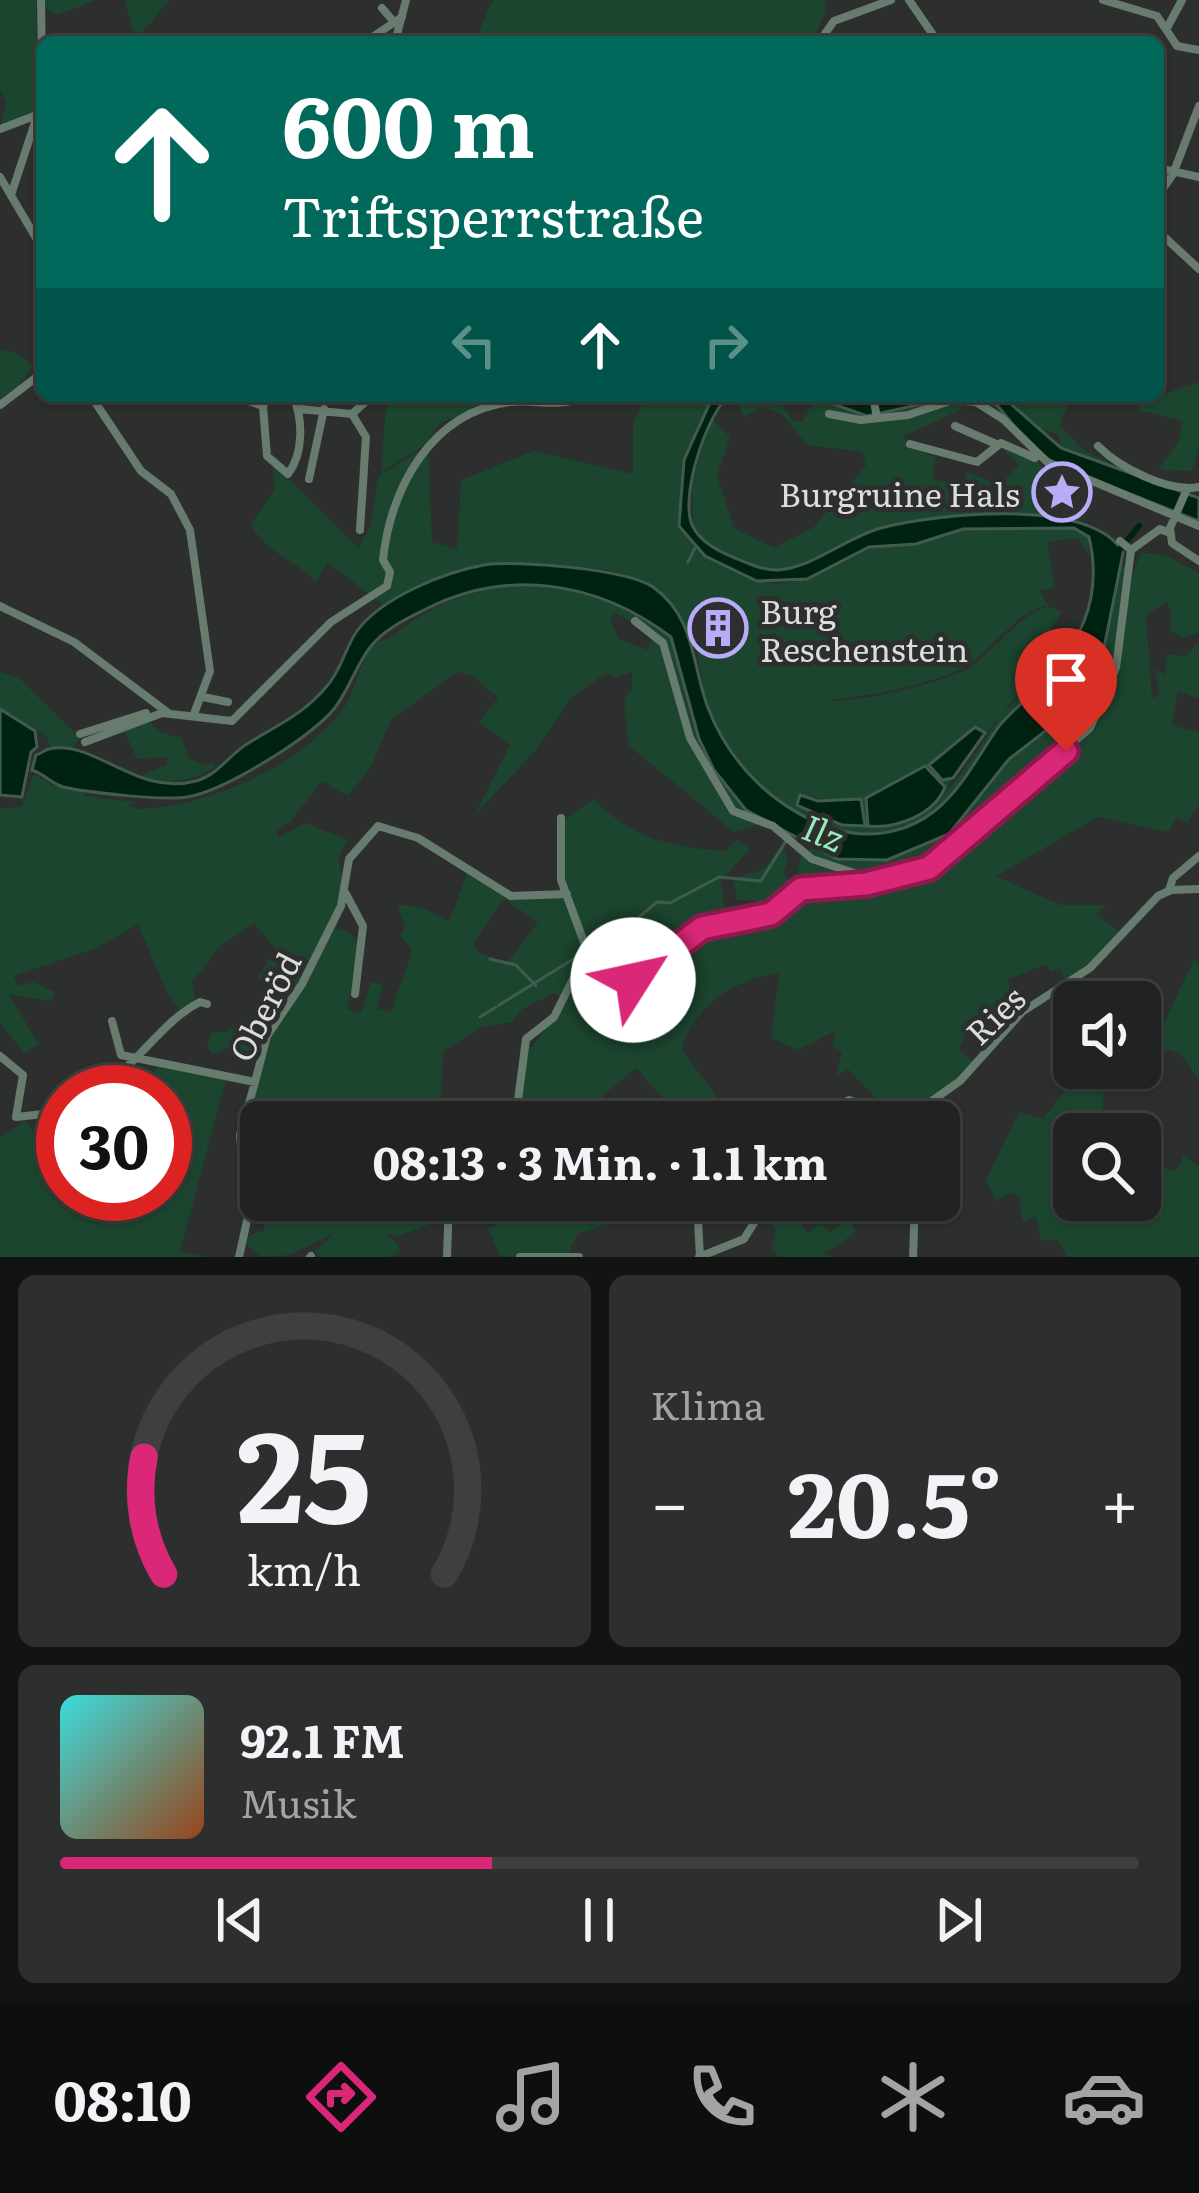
<!DOCTYPE html>
<html lang="de">
<meta charset="utf-8">
<style>
:root{--surface:#212322;--page:#2d2f2f;--text:#f1f3f6;--muted:#a2a4a5;--line:#3e4040;--accent:#db2777}
body{margin:0;font-family:Literata,serif;background:var(--page);color:var(--text);height:100vh;display:flex;flex-direction:column;font-size:45px;white-space:nowrap}
*{box-sizing:border-box;margin:0}
p{font-size:39px;color:var(--muted)}
.icon{flex:none;width:66px;height:66px;fill:none;stroke:currentColor;stroke-width:2;stroke-linecap:round;stroke-linejoin:round}
.map{position:relative;height:1257px;overflow:hidden}
.details{display:flex;flex-direction:column;gap:18px;padding:18px;background:#121313;flex:1}
.details>*{flex:none}
.hud{position:absolute;left:36px;top:36px;width:1128px;height:366px;border-radius:18px;box-shadow:0 3px 9px #0004,0 0 0 3px var(--line);background:#00695c;color:#fff;overflow:hidden}
.tools{position:absolute;left:1053px;top:981px;display:grid;gap:24px}
.tools a{display:grid;place-items:center;width:108px;height:108px;border-radius:18px;background:var(--surface);box-shadow:0 3px 9px #0004,0 0 0 3px var(--line);font-size:60px}
.speed{position:absolute;left:36px;top:1065px;display:flex;gap:24px;font-size:60px;font-weight:700;text-align:center}
.speed>*{display:grid;place-content:center;width:156px;height:156px;border-radius:50%;background:var(--surface);box-shadow:0 3px 9px #0004,0 0 0 3px var(--line);line-height:1}
.speed .limit{border:18px solid #d22;background:#fff;color:#111}
.pin{position:absolute;display:grid;place-items:center;width:102px;height:102px;color:#fff;margin:-123px -51px;border-radius:50% 50% 50% 0;rotate:-45deg;box-shadow:0 0 12px #0007}
.pin .icon{rotate:45deg}
.me{position:absolute;width:132px;margin:-66px;rotate:55deg;stroke-linejoin:round;filter:drop-shadow(0 0 9px #0008)}
.turn{display:flex;align-items:center;gap:42px;height:252px;padding:0 48px;font-size:54px}
.turn .icon{width:156px;height:156px;stroke-width:2.5}
.turn b{display:block;font-size:84px;line-height:102px}
.lanes{display:flex;align-items:center;height:114px;padding:0 48px;background:#0003;justify-content:center;gap:60px;direction:ltr}
.lanes .off{opacity:.35}
.big{font-size:90px;font-weight:700;line-height:1.1}
.details .tile{flex:1;display:flex;flex-direction:column;justify-content:center;gap:18px;min-width:0;padding:0 42px;border-radius:18px;background:var(--page)}
.details .dial{align-items:center;gap:0}
.dial svg{height:312px;overflow:visible;fill:none;stroke:var(--line);stroke-width:7;stroke-linecap:round;text-anchor:middle}
.dial text{fill:var(--text);stroke:none}
.song{display:flex;align-items:center;gap:36px}
.cover{width:144px;height:144px;border-radius:18px;background:linear-gradient(135deg,hsl(180 70% 55%),hsl(20 70% 35%))}
.played{height:12px;border-radius:6px;background:linear-gradient(90deg,var(--accent) 40%,var(--line) 40%)}
.keys{display:flex;justify-content:space-around;direction:ltr}
.heat{display:flex;justify-content:space-between;align-items:center;font-size:66px;direction:ltr}
.details .tiles{flex:1;display:grid;gap:18px;grid-template-columns:1fr 1fr}
.tile:last-child{grid-column:span 2}
.trip{position:absolute;left:240px;top:1101px;width:720px;height:120px;border-radius:18px;background:var(--surface);box-shadow:0 3px 9px #0004,0 0 0 3px var(--line);font-weight:700;line-height:120px;text-align:center}
.dock{display:flex;height:192px;justify-content:space-around;align-items:center;background:#0d0e0e;color:var(--muted)}
.dock .icon{width:84px;height:84px}
.dock .on{color:var(--accent)}
.dock b{font-size:54px;color:var(--text)}
.map>svg:first-child{display:block}
.green{fill:#1c452f;fill-rule:evenodd}
.water{fill:#002311;stroke:#425b4e;stroke-width:3}
.lines{fill:none;stroke-linecap:round;stroke-linejoin:round}
.stream{stroke:#425b4e;stroke-width:3}
.canal{stroke:#002311;stroke-width:6}
.minor{stroke:#677c6f;stroke-width:8}
.route-casing{stroke:#8e194d;stroke-width:30}
.route{stroke:#db2777;stroke-width:21}
.labels{text-anchor:middle;dominant-baseline:central;stroke-width:10;stroke-linejoin:round;paint-order:stroke}
.poi-label{font-size:33px;fill:#dbdddb;stroke:#2c2f2d;text-anchor:end}
.street-label{font-size:33px;fill:#dbdddb;stroke:#2c2f2d}
.water-label{font-size:36px;font-style:italic;fill:#9ae9ba;stroke:#2c2f2d}
</style>
<div class="map">
<svg width="1199" height="1257" viewBox="0 0 1199 1257">
<rect width="100%" height="100%" fill="#2c2f2d"/>
<!-- green -->
<path class="green" d="M0 0H97L57 15 36 3 38 107 34 116 0 128 6 102 0 89Z
M125 0H169L135 42Z
M493 0H824L826 12 811 42H474Z
M0 349 18 354 33 366 19 386 0 398Z
M1199 382V448L1192 471 1158 470 1178 442 1183 421 1139 410 1134 396H1158Z
M393 396H489L490 404 440 423 425 445 381 472 386 408Z
M646 396H713L684 460 679 526 757 581 778 584 807 579 884 542 916 544 963 529 1074 528 1089 537V554L1077 538 1047 542 1055 587 1040 591 1048 605C1015 613 999 642 973 662 948 681 859 699 826 700 854 705 950 682 973 665 1000 645 1016 618 1048 606L1062 612 1032 658 1057 652 1054 659 985 733 975 727 930 764 943 780 953 778 945 791 925 766C899 778 868 793 868 826 959 842 991 685 1053 670 1036 687 1017 704 1001 722 978 750 964 787 934 810 848 876 745 793 709 710 700 687 702 660 692 638 683 618 626 584 607 569L435 581 386 607 327 562 316 582C296 560 263 551 251 524L274 491 273 464 359 548 371 524 378 476 428 446 432 542 457 549 461 480 534 451 633 474V424ZM801 795 838 801 842 825 797 805Z
M751 396H775L794 422H803L814 398 882 415 968 396 962 409 904 436 906 444 936 458 932 480 962 484 967 472 1000 485 1019 465 1001 447 1036 460 1045 470 1088 479 1085 491 1069 481 1062 488 1044 480 1038 496 1054 493 1089 503 1081 520C1006 506 904 521 833 549 813 557 795 571 772 570 743 568 710 549 693 526L692 483 711 418 730 437 717 476 734 528 774 548 814 527 866 465 862 452 807 445 782 414 762 407 744 417 737 404Z
M1002 396H1070L1060 426 1082 449 1132 475 1061 448 1058 434 1032 426Z
M1141 552 1169 557 1199 573V633L1182 638 1169 630 1172 613 1167 602 1146 615 1152 698 1160 695 1155 669 1165 675 1167 654 1185 656 1199 642V699L1178 691 1172 725 1199 732V804L1187 823 1177 817 1168 832 1098 817 996 876 1060 905H1106L1096 914 1122 934 1067 985 1060 968 1051 972 1047 964 1007 980 1022 1012 992 1046 967 1033 958 1048 976 1065 902 1122 872 1114 877 1100 848 1069 836 1076 842 1052 833 1046 835 1031 798 1050 771 1038 779 973C734 979 695 1006 681 1049L720 1101 703 1114 708 1122H684L636 1068 603 1095 601 1113 606 1122H510L517 1108 524 1044 533 1047 564 1000 554 993 522 1009 512 1022 481 1027 443 1052 441 1103 457 1117 493 1104 505 1122H261V1190L254 1178 258 1128 244 1123 254 1103 261 1048 240 1061 227 1048 213 1054 207 1046 212 1032H226L247 1019 264 1040 291 1000 257 978 276 949 254 923 219 947 192 983 195 1000 180 1009 167 993 138 924 97 948 14 976 17 986 33 982 55 992 51 1001 8 994 39 1044 24 1053 0 1023V809L22 806 34 774 55 786 83 787 84 796 135 802 128 806 134 809C204 809 299 767 343 709 356 692 360 659 375 644 380 640 387 640 392 636 469 574 569 565 653 624 689 648 680 685 692 721 706 766 732 793 767 822L734 832 628 745 624 699 632 689V672L616 678 606 673 572 697 534 752 474 816 510 745 479 722 498 698 471 675 457 672 391 720 371 767 348 796 322 781 291 821 277 831V838L305 823 348 840 338 858 345 892 331 927 349 932 360 944 347 1009 361 1013 371 982 383 984 377 1009 392 1012C396 989 408 971 412 949L400 936 405 927 397 904 424 908 449 922 469 868 514 900 565 897 560 822 594 799C632 839 671 847 725 851L737 840 750 849 721 881 726 920 693 936 686 929 669 944 674 952 656 966 664 976 698 942 756 916V901L737 900 733 878 763 870 783 844 788 860 783 876 790 879 797 874 802 852 813 848 837 859 887 860 949 834 1009 759 1079 705 1098 679 1122 564 1132 577ZM615 613 655 635 647 650 619 639 610 621ZM504 899 538 922 506 964 478 952 473 943Z
M0 672 19 678 80 738 69 752 53 750 46 736 0 708Z
M146 719 160 732 181 738 189 758 206 766 213 761 215 767C191 783 164 785 137 777L167 765V757L137 759 124 731Z
M1194 959 1199 962V1080L1180 1053 1153 1047Z
M165 1060 226 1079 180 1252 208 1257H0V1138L24 1121 37 1134 63 1145V1194H165V1092H134Z
M1106 1068 1100 1134H1074V1200H1140V1158L1176 1172 1184 1155 1199 1166V1257H1067L1058 1241 1041 1240 1036 1216 1023 1222 1019 1197 1010 1193 996 1201 986 1180 1019 1112 1043 1119 1079 1073 1101 1082Z
M266 1200H446L447 1219 398 1236 385 1233 399 1245V1252L390 1257H321L314 1252 335 1233 290 1255 261 1257 246 1244 247 1237 264 1230Z
M496 1200H615L608 1224 577 1234 568 1255 501 1257 488 1229 498 1223Z
M771 1200 798 1205 791 1213 808 1233 821 1222 830 1232 848 1217 856 1232 824 1254 836 1257H780L771 1250 776 1229 762 1214Z"/>
<!-- water -->
<path class="water" d="M713 396H728C706 417 680 495 692 525 700 542 718 551 735 558 748 563 764 571 779 570 816 566 845 538 881 528 934 514 1094 496 1123 553L1098 678 1079 705 1009 759 949 834 887 860 837 859 746 810 714 770 699 739 671 637C597 581 507 567 424 610 404 620 385 629 371 646 356 665 349 690 334 709 310 738 224 791 187 797 163 801 85 792 63 787 51 783 44 774 32 770L36 755C41 754 44 750 49 749 95 739 136 797 196 781 218 775 229 755 247 744 277 725 303 715 327 686 342 669 345 648 357 631 381 598 444 572 484 565 517 560 626 569 653 587 696 618 691 663 708 708 730 765 777 811 835 829 871 840 908 833 937 809 962 788 979 755 997 729 1007 715 1023 703 1035 690 1079 647 1104 600 1089 537L1074 528 963 529 916 544 869 547 807 579 757 581 705 556 679 526 684 460Z
M811 396 893 402 959 396 867 416Z
M971 396 1003 397 1061 448 1199 498V521L1056 465 1028 443 997 405Z
M0 709 35 731 37 747 31 752 22 797 0 795Z
M975 727 985 733 953 778 942 780 929 765Z
M925 766 945 787C934 815 896 829 868 826L866 798Z
M800 795 818 801 861 799 865 826 842 825 797 805Z"/>
<g class="lines">
<!-- stream -->
<path class="stream" d="M688 562 695 548
M592 952 612 927 631 924 657 902 670 903 719 877 761 881 786 841
M490 959 516 965 536 986
M499 1005 583 953
M480 1017 496 1007"/>
<!-- canal -->
<path class="canal" d="M1115 555 1139 526"/>
<!-- minor -->
<path class="minor" d="M41 0 42 67
M909 0 938 42
M1103 0 1157 16 1177 46 1199 50
M382 8 394 22
M1167 28 1182 0
M371 38 402 17
M395 42 406 0
M819 42 834 21 891 0
M0 129 37 115
M1158 168 1199 177
M0 177 42 248
M11 195 42 101
M1158 196 1173 174 1199 106
M1161 234 1199 269
M91 396 141 471 171 494 190 530 210 671 194 714
M234 396 263 406 269 396
M873 396 877 418
M0 405 42 373
M263 406 267 456 288 474C304 453 303 419 293 396
M300 409 352 414 372 396
M352 414 366 437 360 530
M829 414 861 420 908 415 953 400 976 402 1003 419 1047 462 1199 526
M955 426 996 444
M910 444 977 462 1001 443 1035 458
M1098 446C1119 467 1168 493 1199 487
M309 479 324 409
M1187 489 1170 528 1172 543 1199 561
M1120 541 1131 550
M0 606 74 642 167 712
M635 621 663 643 690 738 733 811 773 826 812 859 857 874 892 876 929 868 1090 728 1116 668 1131 550 1160 529 1170 533
M203 697 228 702
M80 734 146 713
M85 742 162 713 232 721 331 622 387 586 390 572 383 560C390 489 431 412 510 402 535 399 560 409 584 396
M561 818V880L588 953 586 973
M1169 890 1173 878 1199 856
M346 894 363 926 355 994
M112 1021 121 1055 255 1082 267 1036 302 984 341 906 349 859 378 826 418 838 511 896 567 894
M0 1056 23 1075 16 1117 63 1112
M91 1092C136 1071 158 1023 200 1002L207 1004
M938 1100 939 1123
M510 1122 517 1108 526 1039 554 1017 575 975 633 980 708 926 771 914 801 889 880 879
M809 1122 849 1100 900 1122
M902 1122 960 1081 1022 1012 1090 968 1158 896 1171 890 1199 889
M697 1200 700 1257
M239 1257 248 1216 240 1135 255 1082
M310 1257 311 1256
M447 1257 449 1200
M520 1257H579
M699 1257 744 1239 768 1200
M913 1257 915 1200"/>
</g>
<g class="lines">
<defs>
<path id="route" d="M633 980 702 928 771 914 801 889 866 884 929 868 1066 751"/>
</defs>
<!-- route casing -->
<use href="#route" class="route-casing"/>
<!-- route -->
<use href="#route" class="route"/>
</g>
<!-- icons -->
<defs>
<symbol id="sight-ring" viewBox="-11 -11 22 22"><circle r="9.5" fill="#2c2f2d" stroke="#b6acf8" stroke-width="1.5"/><path d="M0-6L1.8-2.2L6-1.7L2.9 1.2L3.7 5.4L0 3.3L-3.7 5.4L-2.9 1.2L-6-1.7L-1.8-2.2Z" fill="#b6acf8"/></symbol>
<symbol id="building-ring" viewBox="-11 -11 22 22"><circle r="9.5" fill="#2c2f2d" stroke="#b6acf8" stroke-width="1.5"/><path d="M-4-6H4V6H1V3H-1V6H-4ZM-2.5-4.3h1.7v1.8h-1.7ZM.8-4.3h1.7v1.8H.8ZM-2.5-1h1.7V.8h-1.7ZM.8-1h1.7V.8H.8Z" fill="#b6acf8"/></symbol>
</defs>
<g fill-rule="evenodd">
<use href="#sight-ring" x="1029" y="459" width="66" height="66"/>
<use href="#building-ring" x="685" y="595" width="66" height="66"/>
</g>
<g class="labels">
<!-- poi labels -->
<g class="poi-label">
<text x="1020" y="492">Burgruine Hals</text>
<text x="760" y="609" text-anchor="start">Burg<tspan x="760" dy="38">Reschenstein</tspan></text>
</g>
<!-- street labels -->
<g class="street-label">
<text transform="translate(263 1006) rotate(-63)">Oberöd</text>
<text transform="translate(994 1014) rotate(-44)">Ries</text>
</g>
<!-- water labels -->
<g class="water-label">
<text transform="translate(824 831) rotate(22)">Ilz</text>
</g>
</g>
</svg>
<div class="tools">
<a><svg class="icon" aria-label="sound" viewBox="0 0 24 24"><path d="M4 9h4l5-4v14l-5-4H4zM17 9q2 3 0 6"/></svg></a>
<a><svg class="icon" aria-label="search" viewBox="0 0 24 24"><circle cx="10" cy="10" r="6"/><path d="M15 15l6 6"/></svg></a>
</div>
<div class="speed"><div class="limit">30</div></div>
<div class="pin" style="left:1066px;top:751px;background:#d93025"><svg class="icon" aria-label="arrive" viewBox="0 0 24 24"><path d="M6 21V4h12l-3 4 3 4H6"/></svg></div>
<svg class="me" style="left:633px;top:980px" viewBox="-20 -20 40 40"><circle r="19" fill="#fff"/><path d="M0-13L10 11 0 6-10 11z" fill="#db2777"/></svg>
<div class="trip">08:13 · 3 Min. · 1.1 km</div>
<div class="hud">
<div class="turn"><svg class="icon" aria-label="ahead" viewBox="0 0 24 24"><path d="M12 20V5M6 11l6-6 6 6"/></svg><div><b>600 m</b>Triftsperrstraße</div></div>
<div class="lanes"><svg class="icon off" aria-label="left" viewBox="0 0 24 24"><path d="M17 20v-9H6M10 6l-5 5 5 5"/></svg><svg class="icon" aria-label="ahead" viewBox="0 0 24 24"><path d="M12 20V5M6 11l6-6 6 6"/></svg><svg class="icon off" aria-label="right" viewBox="0 0 24 24"><path d="M7 20v-9h11M14 6l5 5-5 5"/></svg></div>
</div>
</div>
<section class="details">
<div class="tiles">
<div class="tile dial"><svg viewBox="0 0 100 80">
<path d="M14 69A42 42 0 1 1 86 69"/>
<path d="M14 69A42 42 0 0 1 9 39" stroke="#db2777"/>
<text x="50" y="56" font-size="32" font-weight="700">25</text>
<text x="50" y="72" font-size="11">km/h</text>
</svg></div>
<div class="tile"><p>Klima</p>
<div class="heat"><a>−</a><b class="big">20.5°</b><a>+</a></div>
</div>
<div class="tile">
<div class="song"><i class="cover"></i><div><b>92.1 FM</b><p>Musik</p></div></div>
<div class="played"></div>
<div class="keys"><svg class="icon" aria-label="previous" viewBox="0 0 24 24"><path d="M18 5L8 12l10 7zM5 5v14"/></svg><svg class="icon" aria-label="pause" viewBox="0 0 24 24"><path d="M8 5v14M16 5v14"/></svg><svg class="icon" aria-label="next" viewBox="0 0 24 24"><path d="M6 5l10 7-10 7zM19 5v14"/></svg></div>
</div>
</div>
</section>
<nav class="dock">
<b>08:10</b>
<svg class="icon on" aria-label="directions" viewBox="0 0 24 24"><path d="M12 3l9 9-9 9-9-9zM9 14v-3h6M13 9l2 2-2 2"/></svg>
<svg class="icon" aria-label="music" viewBox="0 0 24 24"><path d="M9 18V5l10-2v13"/><circle cx="6" cy="18" r="3"/><circle cx="16" cy="16" r="3"/></svg>
<svg class="icon" aria-label="phone" viewBox="0 0 24 24"><path d="M5 4h4l2 5-3 2q2 4 5 5l2-3 5 2v4C11 20 4 13 5 4z"/></svg>
<svg class="icon" aria-label="climate" viewBox="0 0 24 24"><path d="M12 3v18M4 7l16 10M4 17L20 7"/></svg>
<svg class="icon" aria-label="car" viewBox="0 0 24 24"><path d="M5 17H2v-5l4-1 3-4h7l3 4 3 1v5h-3M9 17h6M6 11h13"/><circle cx="7" cy="17" r="2"/><circle cx="17" cy="17" r="2"/></svg>
</nav>
